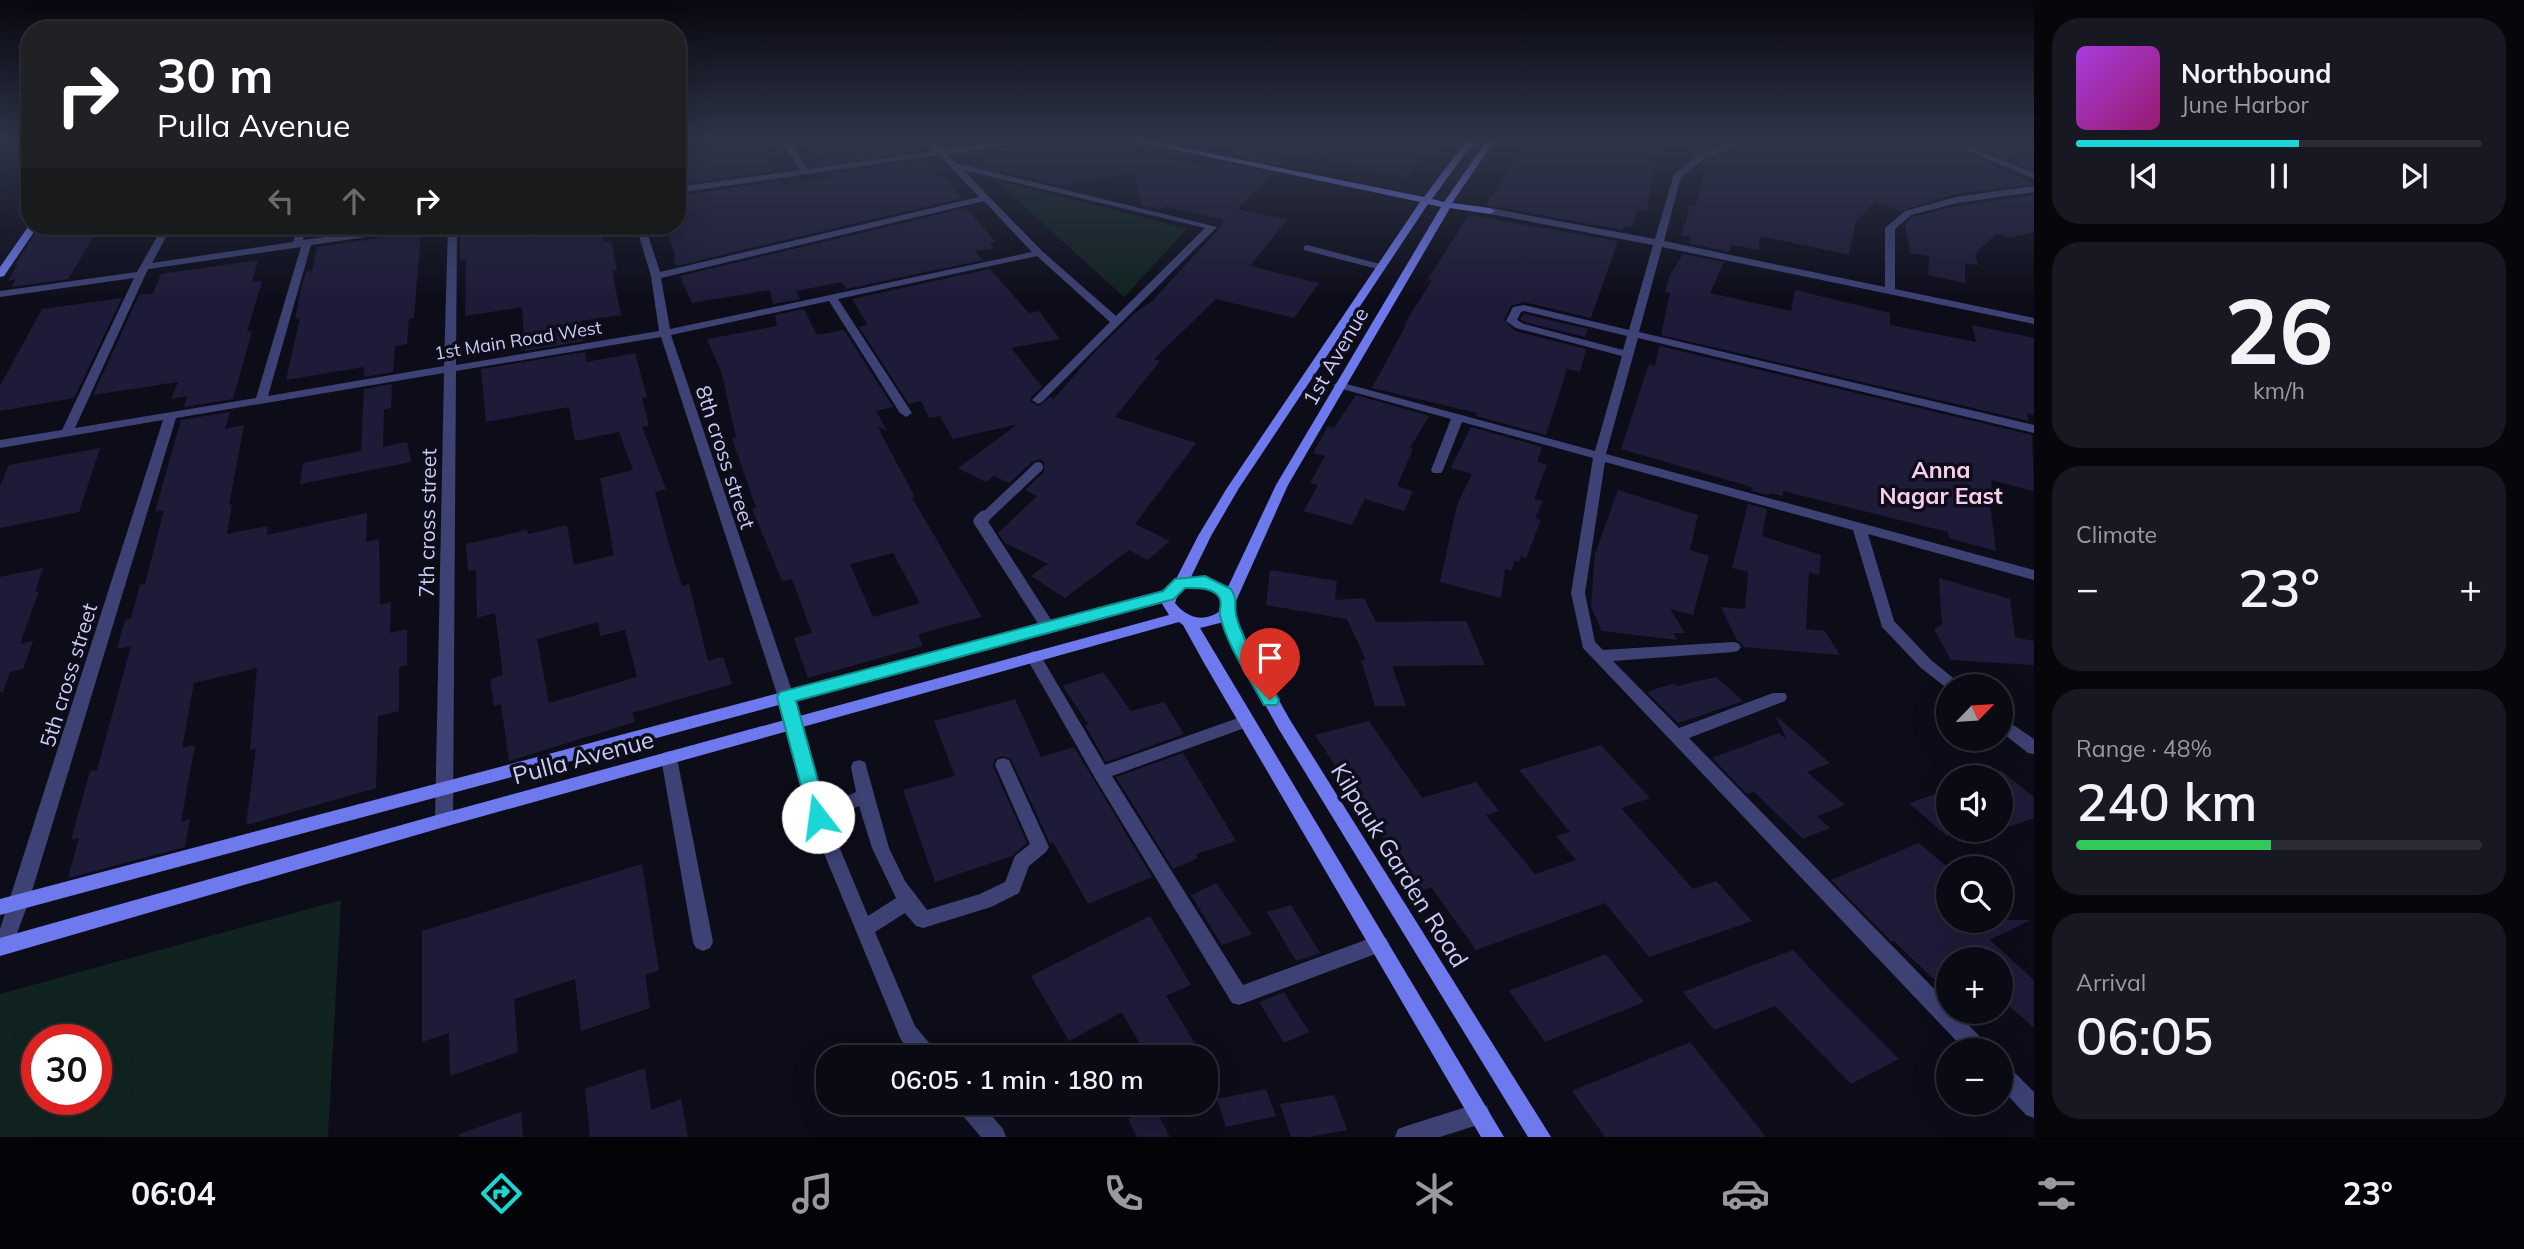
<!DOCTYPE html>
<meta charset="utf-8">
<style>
:root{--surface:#0a0a14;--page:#181822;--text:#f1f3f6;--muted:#999aa0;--line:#2a2b34;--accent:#1ad6d4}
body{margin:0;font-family:Mulish,sans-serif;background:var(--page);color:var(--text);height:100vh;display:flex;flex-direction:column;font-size:26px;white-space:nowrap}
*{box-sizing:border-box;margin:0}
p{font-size:23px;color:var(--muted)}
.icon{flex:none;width:38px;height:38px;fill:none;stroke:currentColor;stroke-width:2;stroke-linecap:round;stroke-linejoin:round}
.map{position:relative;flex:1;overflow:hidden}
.panel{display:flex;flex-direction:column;gap:18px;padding:18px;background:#06060b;width:490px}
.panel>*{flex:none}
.guide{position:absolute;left:21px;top:21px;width:665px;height:214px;border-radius:28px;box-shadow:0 7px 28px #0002,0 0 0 2px var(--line);background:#202124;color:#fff;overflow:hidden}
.needle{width:46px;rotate:65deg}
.controls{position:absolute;left:1936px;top:674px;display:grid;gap:14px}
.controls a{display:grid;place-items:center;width:77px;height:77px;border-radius:50%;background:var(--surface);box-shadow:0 7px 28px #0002,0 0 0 2px var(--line);font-size:35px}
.speed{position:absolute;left:21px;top:1024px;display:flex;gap:14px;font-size:35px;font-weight:700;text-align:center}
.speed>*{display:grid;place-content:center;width:91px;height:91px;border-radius:50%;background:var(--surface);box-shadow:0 7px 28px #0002,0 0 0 2px var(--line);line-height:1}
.speed .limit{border:10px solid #d22;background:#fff;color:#111}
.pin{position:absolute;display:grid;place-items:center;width:60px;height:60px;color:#fff;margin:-72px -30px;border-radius:50% 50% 50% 0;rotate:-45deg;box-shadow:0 0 7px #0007}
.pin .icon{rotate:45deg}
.me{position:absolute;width:77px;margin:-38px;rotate:345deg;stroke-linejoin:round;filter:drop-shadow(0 0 5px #0008)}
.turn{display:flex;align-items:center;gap:24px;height:147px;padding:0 21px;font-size:32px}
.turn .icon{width:91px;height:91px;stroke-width:2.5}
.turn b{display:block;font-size:49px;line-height:60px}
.lanes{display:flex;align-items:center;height:66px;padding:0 21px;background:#0003;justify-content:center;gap:35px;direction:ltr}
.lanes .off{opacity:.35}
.big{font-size:52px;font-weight:600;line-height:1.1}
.panel .tile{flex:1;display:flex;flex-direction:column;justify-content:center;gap:10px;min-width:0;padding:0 24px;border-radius:28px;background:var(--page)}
.panel .dial{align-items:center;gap:0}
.dial b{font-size:91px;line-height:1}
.song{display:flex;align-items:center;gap:21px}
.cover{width:84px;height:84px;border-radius:10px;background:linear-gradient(135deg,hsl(280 70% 55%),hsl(320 70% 35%))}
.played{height:7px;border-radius:4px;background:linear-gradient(90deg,var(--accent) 55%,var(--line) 55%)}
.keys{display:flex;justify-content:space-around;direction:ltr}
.heat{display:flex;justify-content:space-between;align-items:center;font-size:38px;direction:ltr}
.charge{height:10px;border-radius:5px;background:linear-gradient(90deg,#34c759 48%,var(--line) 0)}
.trip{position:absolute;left:816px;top:1045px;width:402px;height:70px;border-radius:28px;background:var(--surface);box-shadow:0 7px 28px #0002,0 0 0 2px var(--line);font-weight:600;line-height:70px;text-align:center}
.tab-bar{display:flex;height:112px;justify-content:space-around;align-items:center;background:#040408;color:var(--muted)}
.tab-bar .icon{width:49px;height:49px}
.tab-bar .current{color:var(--accent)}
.tab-bar b{font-size:32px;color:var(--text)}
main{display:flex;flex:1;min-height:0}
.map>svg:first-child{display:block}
.green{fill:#112320;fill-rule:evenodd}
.building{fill:#1e1b38;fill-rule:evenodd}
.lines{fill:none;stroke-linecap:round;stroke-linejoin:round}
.lane-far1{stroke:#3d4173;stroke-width:10}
.lane{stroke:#3d4173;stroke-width:13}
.street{fill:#3d4173;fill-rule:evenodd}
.secondary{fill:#6e79ed;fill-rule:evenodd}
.route{fill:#1ad6d4;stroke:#118b8a;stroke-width:2}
.labels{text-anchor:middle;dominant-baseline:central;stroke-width:7;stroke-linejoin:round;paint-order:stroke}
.far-street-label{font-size:18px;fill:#ccccf9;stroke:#0d0d1a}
.street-label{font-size:21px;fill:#ccccf9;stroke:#0d0d1a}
.neighbourhood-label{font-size:23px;font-weight:bold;fill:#f9cdee;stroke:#0d0d1a}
.near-street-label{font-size:24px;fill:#ccccf9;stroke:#0d0d1a}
</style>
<main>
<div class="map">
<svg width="2034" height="1137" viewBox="0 0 2034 1137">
<rect width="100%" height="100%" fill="#0d0d1a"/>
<!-- green -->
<path class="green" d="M994 179 1187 229 1124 297Z
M341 900 328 1137H0V994ZM37 1040H96V1099H37Z"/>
<!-- building -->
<path class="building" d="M868 140H909L918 151 820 165 810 150Z
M1036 140H1106L1100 145 1217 170 1224 163 1273 173 1238 209 1287 220 1250 266 1319 283 1294 318 1216 299 1154 359 1160 361 1115 417 1196 443 1135 524 1170 541 1148 560 1129 550 1065 598 1031 576 1048 564 1005 543 998 533 1037 496 1025 490 1044 472V462L1040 459 1033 461 1009 483 994 476 986 482 958 468 1018 424 953 439 940 416 929 418 921 401 909 404 859 327 868 325 852 299 990 269 1029 313 1039 311 1060 339 1011 348 1042 387 1030 398 1031 402 1039 406 1050 397 1053 400 1094 353 1135 313 1153 300 1219 229 1224 220 1165 206 1160 210 1141 205 1135 173 1058 185 990 169 974 153 1030 145Z
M1247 140H1438L1407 177 1293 153 1281 165 1232 155Z
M1527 140H1658L1647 211 1637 209 1632 227 1624 226 1622 230 1486 205Z
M1695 140H1737L1693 156Z
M1761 140H1939L2034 184 1955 194 1901 211 1876 202 1856 221 1849 255 1760 236 1759 250 1732 245 1729 252 1688 243 1692 237 1681 235 1690 206 1695 207 1706 168 1700 166 1707 160Z
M1959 140H2034V170Z
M757 143 774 171 677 184V154Z
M925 160 941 180 946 179 962 198 676 266 673 257H676L665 226H677V196L780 181 782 185 829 178 826 174Z
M2034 195V232L2008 238 1997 233 1975 254 1978 265 1965 263V283L1928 275 1929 256 1910 253 1905 224 1912 217 1958 206Z
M966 208 996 242 990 243 994 248 975 251 982 260 846 289 842 282 796 291 800 299 773 304 770 290 692 303 680 276Z
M1469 215 1618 241 1591 318 1524 302 1511 306 1504 320 1515 331 1586 349 1580 372 1567 369 1546 435 1476 416 1477 413 1372 388 1406 325H1404L1432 280 1428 279Z
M40 226H100L68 279 12 287 16 279 8 281 18 264 15 265Z
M322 226H388L320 235Z
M460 226H529L531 238 600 228 603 242 611 241 617 270 612 271 621 315 580 321 583 341 525 351 522 307 465 316 466 259 460 260Z
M421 232 414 318 409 319 407 344 395 346 393 372 364 377V367L286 380 300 318 295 319 301 288 306 272 312 271 317 247Z
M1683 254 1724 262 1710 293 1791 311 1795 290 1890 313V325L1976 342 1972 325 2034 338V415L2027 413 2029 421 1661 335 1670 293 1665 292 1669 277Z
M258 260 252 282 262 281 247 332 252 331 233 399 184 407 187 396 171 399 178 382 93 395 139 295 153 293 161 274Z
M122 298 74 398 0 411V386L42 309Z
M804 309 817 335 844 330 893 407 876 411 887 431 877 426 916 499 911 496 982 617 918 634 923 646 808 678 794 638 812 633 792 579 782 581 752 509 756 508 732 438H736L722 374 707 339 777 326 775 315ZM893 553 920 603 873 617 850 564Z
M1524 314 1588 329 1585 337 1525 322 1520 319Z
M1659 346 2032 435 2034 491 1991 480 1992 489 1988 488 1996 551 1949 538 1948 532 1783 491V496L1770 493 1769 495 1751 491 1752 488 1745 485 1621 449 1649 364 1655 366Z
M585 352 586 362 635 353 647 397 642 398 649 426 642 427 666 489 655 492 668 541 682 586 689 584 708 661 723 657 732 684 632 713 635 722 509 761 501 704 494 706 490 679 503 675 495 613 477 618 476 570 468 571 466 544 527 530 528 534 567 525 574 565 614 555 600 478 633 470 619 432 575 441 569 407 486 422 481 369ZM598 622 600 636 625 630 637 677 549 703 537 639Z
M392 384 391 408 384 409 383 447 407 442 411 462 300 484 303 463 361 451 364 389Z
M1356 395 1429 416 1410 448 1413 449 1397 486 1413 491 1404 511 1365 499 1352 525 1304 511 1318 485 1310 483 1325 456 1313 453 1328 426 1334 428Z
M230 412 225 429 244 425 229 505 232 504 227 534 268 526 267 535 367 513 366 542 379 539 380 605 391 602 390 633 407 629V665L399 667V711L378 716 376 788 246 825 256 748 250 750 257 668 194 683 182 748 195 745 181 822 190 819 185 847 68 878 79 838 71 840 90 771 97 770 131 646 117 649 125 620 131 618 140 585 145 584 164 510 155 512 181 420Z
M1471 427 1542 447 1537 462 1547 465 1534 499 1543 501 1535 518 1541 520 1526 558 1520 556 1519 562 1514 561 1512 571 1505 569 1501 598 1440 582 1457 505 1472 474 1451 468Z
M100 448 79 512 0 528V486L9 465Z
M1618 490 1698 515 1690 550 1709 556 1693 615 1670 609 1685 633H1674L1677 640 1602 631 1591 607 1595 554Z
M1748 504 1767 509 1762 536 1821 555 1819 575 1809 572 1806 629 1825 631 1840 655 1744 647 1737 640 1721 607 1745 609 1748 572 1732 568Z
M43 568 35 592 39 591 20 644 33 641 23 669 10 672 3 692H0V577Z
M1270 570 1337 581 1335 600 1364 598 1376 622 1466 621 1485 665 1392 666 1406 706H1375L1361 660H1366L1347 619 1266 605Z
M1939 578 2010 599 2015 637 2034 641V665L1951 660 1934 629 1942 625Z
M1103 672 1131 711 1164 702 1184 734 1106 762 1085 725 1088 724 1063 686Z
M1716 677 1743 701 1678 723 1647 692 1674 683 1677 686Z
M1015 699 1041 757 1074 747 1152 877 1088 904 1053 842 1050 843 1011 759 1002 756 995 759 993 766 1027 843 1012 856 935 882 903 790 955 776 934 721Z
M1775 715 1830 763 1807 772 1845 805 1817 816 1830 828 1803 839 1754 792 1747 794 1712 758 1779 733 1787 740Z
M1369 721 1422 798 1476 782 1499 811 1486 815 1535 874 1576 860 1556 836 1570 832 1519 770 1601 745 1650 798 1621 808 1693 889 1716 881 1752 921 1649 957 1605 903 1476 950 1431 887 1419 892 1315 735Z
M1183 753 1236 841 1196 854 1198 858 1173 869 1116 777Z
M2000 770 2034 797V818L2000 830Z
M1948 790V837L1909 803Z
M1919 843 1949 868H1946L1948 920H2031L1990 940 2034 980V1028L2000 998V959H1948V993L1894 941 1892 942 1831 880Z
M642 864 659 970 645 975 650 1008 581 1031 575 979 514 999 518 1052 450 1076 449 1033 422 1042V931Z
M1216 883 1252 934 1222 945 1191 895Z
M1291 905 1320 953 1296 961 1267 912Z
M1150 916 1191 985 1166 996 1198 1048 1180 1057H1147L1122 1012 1069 1041 1031 976Z
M1793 950 1834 994 1899 1059 1851 1084 1775 1006 1714 1030 1683 992Z
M1606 954 1644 1002 1545 1042 1509 991Z
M1284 992 1309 1032 1284 1043 1259 1002Z
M1690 1042 1766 1137H1605L1572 1091Z
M645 1068 651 1110 681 1099 688 1137H590L585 1089Z
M1266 1089 1276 1116 1226 1127 1217 1099Z
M1334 1095 1347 1130 1309 1137H1291L1280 1104Z
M1154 1106 1170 1137H1137L1128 1119Z
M521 1112 523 1137H459V1134Z"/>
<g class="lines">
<!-- lane-far1 -->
<path class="lane-far1" d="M983 519 1038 467"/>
<!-- lane -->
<path class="lane" d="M984 517 980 521 1048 627"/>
<!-- street -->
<path class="street" d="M780 140H788L808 169 935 151 925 140H933L943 150 1014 140H1034L1030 142 947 154 956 163 1217 227 1042 402 1038 404 1032 400 1110 322 1037 256 838 299 912 413 906 417 900 413 829 301 671 335 794 697 824 807 856 792 851 767 853 762 859 760 865 762 889 848 905 881 927 910 980 894 1005 882 1015 856 1030 844 995 765 997 760 1003 758 1009 760 1049 847 1046 852 1029 866 1019 893 991 907 923 928 916 926 905 913 875 932 915 1026 935 1050 938 1057H915L901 1040 809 817 778 697 661 337 456 371 453 820 450 825 444 827 438 825 435 820 444 373 176 418 29 901 10 952 0 954V929L163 420 0 448V440L62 430 134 278 0 297V291L137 272 163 226H172L152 263 293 242 298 226H307L303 240 405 226H426L422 229 311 245 268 396 444 366 448 226H457L456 365 659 331 651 276 636 226H645L660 272 979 197 939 155 677 193V187L800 170ZM963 170 1205 228 1116 316 1042 251ZM984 201 1032 252 670 329 661 278ZM301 247 256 398 75 428 148 269ZM859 806 872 848 896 898 868 916 828 820Z
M1746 140H1758L1706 158 1681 177 1664 241 1885 287V228L1905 211 1956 197 2034 186V192L1957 203 1911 215 1895 229V289L2034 318V324L1662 247 1639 332 2034 425V433L1638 338 1606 454 2034 570V580L1868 534 1894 621 1931 660 1963 686H1948V689L1921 668 1882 627 1853 530 1605 462 1585 593 1595 642 1603 650 1733 642 1738 643 1741 647 1738 651 1733 652 1613 661 1679 728 1773 693H1785L1787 697 1785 701 1689 738 1948 1003V1012H1956L1986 1043 1989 1050H1965L1583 648 1571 593 1593 458 1462 422 1443 470 1441 473H1433L1431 470 1451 419 1335 387 1333 385 1339 382 1343 383 1595 451 1622 356 1516 328 1506 321 1513 307 1524 305 1629 330 1653 245 1490 214 1485 211 1490 208 1655 239 1674 174 1700 154ZM1524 311 1627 336 1623 350 1524 324 1517 320 1521 312Z
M1941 140H1952L2034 173V179Z
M1307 245 1384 265 1386 267 1381 270 1304 250V246Z
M1034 651 1039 653 1105 765 1241 717 1247 715 1253 717 1255 721 1253 725 1112 776 1243 985 1379 935 1386 938 1389 944 1386 950 1239 1005 1232 1003 1095 778 1026 657 1029 653Z
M2000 716 2034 739V754L2028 753 2000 731Z
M669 751 675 753 677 758 713 942 710 948 703 951 696 948 693 942 661 758 663 753Z
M2000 1062 2007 1065 2034 1092V1118L2026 1115 2000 1087Z
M956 1102H980L1003 1129 1006 1137H981L958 1110Z
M1479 1103 1487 1106 1490 1114 1487 1122 1440 1137H1395L1398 1129 1406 1126Z"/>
<!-- secondary -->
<path class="secondary" d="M1129 140H1144L1424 197 1467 140H1475L1432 199 1444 202 1487 140H1495L1452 203 1490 208 1495 211 1490 214 1450 208 1288 485 1236 601 1234 613 1252 652 1290 720 1551 1137H1528L1278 728 1236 652 1224 622 1200 628 1504 1137H1481L1204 663 1183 625 1179 622 444 827 0 956V938L444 813 1169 615 1161 602 0 915V899L1165 591 1168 585 1175 581 1198 536 1227 488 1420 202ZM1428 204 1441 207 1276 485 1227 589 1216 581 1191 577 1211 536 1239 488ZM1196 586C1207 587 1215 592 1222 601L1220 611C1204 623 1187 618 1175 603L1179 591Z
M30 224 38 226 4 276 0 277V267Z"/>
</g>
<!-- sky -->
<linearGradient id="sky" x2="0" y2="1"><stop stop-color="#07070e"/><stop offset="0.47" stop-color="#2f3549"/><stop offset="1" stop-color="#2f3549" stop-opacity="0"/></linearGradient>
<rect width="2034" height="299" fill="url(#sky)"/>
<!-- route -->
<path class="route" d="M1205 576 1231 589C1238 601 1234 603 1236 615 1242 642 1266 675 1279 700L1277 705H1264C1249 677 1227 646 1220 615 1219 610 1222 604 1220 599 1215 587 1196 588 1185 588L1174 599 796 701 828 817 825 823 818 825 811 823 777 697 780 692 1163 591 1175 579Z"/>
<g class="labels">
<!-- far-street labels -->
<g class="far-street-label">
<text transform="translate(518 340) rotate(-9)">1st Main Road West</text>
</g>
<!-- street labels -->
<g class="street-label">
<text transform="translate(1335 356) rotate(-60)">1st Avenue</text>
<text transform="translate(726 457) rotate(72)">8th cross street</text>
<text transform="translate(427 523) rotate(-89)">7th cross street</text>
<text transform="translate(68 675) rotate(-73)">5th cross street</text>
</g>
<!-- neighbourhood labels -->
<g class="neighbourhood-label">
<text x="1941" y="469">Anna<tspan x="1941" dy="26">Nagar East</tspan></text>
</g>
<!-- near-street labels -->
<g class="near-street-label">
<text transform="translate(583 757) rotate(-15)">Pulla Avenue</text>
<text transform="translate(1400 865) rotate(58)">Kilpauk Garden Road</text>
</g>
</g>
</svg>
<div class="controls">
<a><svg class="needle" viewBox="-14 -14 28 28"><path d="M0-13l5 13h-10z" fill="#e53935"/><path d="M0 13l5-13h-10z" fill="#999aa0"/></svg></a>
<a><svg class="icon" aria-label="sound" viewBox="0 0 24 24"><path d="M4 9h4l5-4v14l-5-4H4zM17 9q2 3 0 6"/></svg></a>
<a><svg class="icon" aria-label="search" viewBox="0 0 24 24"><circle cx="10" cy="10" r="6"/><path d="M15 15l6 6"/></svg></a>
<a>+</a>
<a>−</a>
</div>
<div class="speed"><div class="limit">30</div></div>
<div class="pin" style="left:1270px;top:700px;background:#d93025"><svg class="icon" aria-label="arrive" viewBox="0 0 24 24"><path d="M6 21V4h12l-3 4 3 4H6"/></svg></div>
<svg class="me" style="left:818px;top:817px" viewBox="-20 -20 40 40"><circle r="19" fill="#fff"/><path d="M0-13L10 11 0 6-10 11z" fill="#1ad6d4"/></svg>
<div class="trip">06:05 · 1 min · 180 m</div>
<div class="guide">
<div class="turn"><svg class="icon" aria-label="right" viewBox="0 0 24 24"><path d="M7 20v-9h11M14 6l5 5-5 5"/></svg><div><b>30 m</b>Pulla Avenue</div></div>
<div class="lanes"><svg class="icon off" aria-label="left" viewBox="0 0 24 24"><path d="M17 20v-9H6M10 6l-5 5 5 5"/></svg><svg class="icon off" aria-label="ahead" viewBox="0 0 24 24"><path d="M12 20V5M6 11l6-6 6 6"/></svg><svg class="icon" aria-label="right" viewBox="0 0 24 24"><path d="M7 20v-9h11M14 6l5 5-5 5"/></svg></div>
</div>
</div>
<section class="panel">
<div class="tile">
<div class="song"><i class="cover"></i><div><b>Northbound</b><p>June Harbor</p></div></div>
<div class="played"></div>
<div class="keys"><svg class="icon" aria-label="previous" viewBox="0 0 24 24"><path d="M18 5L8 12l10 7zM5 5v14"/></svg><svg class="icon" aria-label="pause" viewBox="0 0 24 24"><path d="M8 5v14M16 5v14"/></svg><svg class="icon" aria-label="next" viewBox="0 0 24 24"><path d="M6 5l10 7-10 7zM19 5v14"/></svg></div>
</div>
<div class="tile dial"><b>26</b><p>km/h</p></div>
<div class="tile"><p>Climate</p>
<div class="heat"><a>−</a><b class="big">23°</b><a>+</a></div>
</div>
<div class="tile"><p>Range · 48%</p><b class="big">240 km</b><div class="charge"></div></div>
<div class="tile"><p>Arrival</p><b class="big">06:05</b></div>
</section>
</main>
<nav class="tab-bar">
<b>06:04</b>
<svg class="icon current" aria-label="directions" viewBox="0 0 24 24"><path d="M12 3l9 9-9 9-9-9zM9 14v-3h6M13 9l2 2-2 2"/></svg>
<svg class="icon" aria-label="music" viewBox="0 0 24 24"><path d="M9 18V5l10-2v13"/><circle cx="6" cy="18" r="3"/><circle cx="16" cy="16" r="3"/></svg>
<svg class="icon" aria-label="phone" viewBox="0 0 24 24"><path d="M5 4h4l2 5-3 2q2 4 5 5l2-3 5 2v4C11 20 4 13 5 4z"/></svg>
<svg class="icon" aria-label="climate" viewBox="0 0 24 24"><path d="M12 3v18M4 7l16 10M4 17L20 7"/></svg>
<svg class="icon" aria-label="car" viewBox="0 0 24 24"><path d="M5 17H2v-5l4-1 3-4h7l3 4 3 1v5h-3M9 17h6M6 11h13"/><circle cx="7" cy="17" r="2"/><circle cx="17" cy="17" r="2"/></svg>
<svg class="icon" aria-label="filters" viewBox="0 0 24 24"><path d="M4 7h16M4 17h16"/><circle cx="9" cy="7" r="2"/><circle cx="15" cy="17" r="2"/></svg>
<b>23°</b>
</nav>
